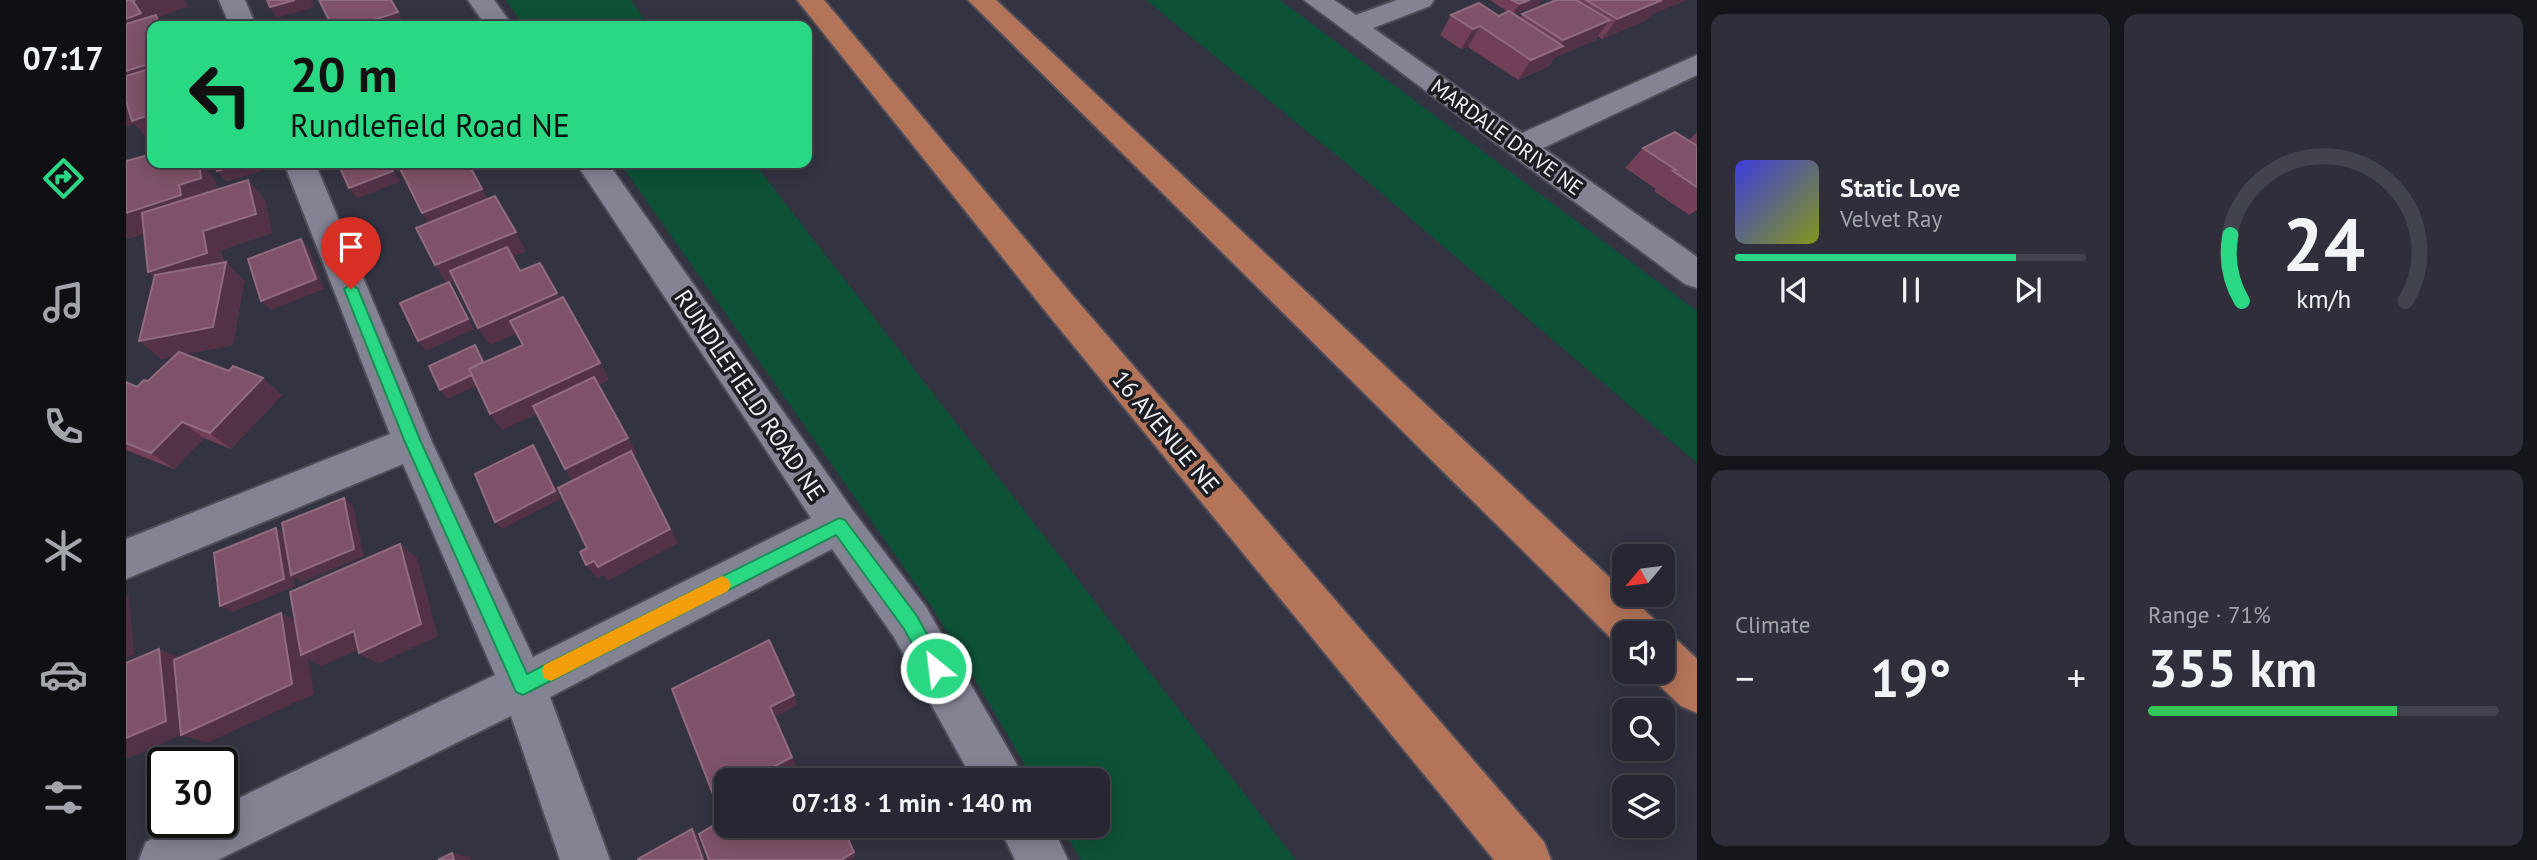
<!DOCTYPE html>
<meta charset="utf-8">
<style>
:root{--surface:#272632;--page:#2f2e3a;--text:#f1f3f6;--muted:#a4a5ac;--line:#43434d;--accent:#2ad884}
body{margin:0;font-family:"PT Sans",sans-serif;background:var(--page);color:var(--text);height:100vh;display:flex;flex-direction:column;font-size:26px;white-space:nowrap}
*{box-sizing:border-box;margin:0}
p{font-size:23px;color:var(--muted)}
.icon{flex:none;width:38px;height:38px;fill:none;stroke:currentColor;stroke-width:2;stroke-linecap:round;stroke-linejoin:round}
.map{position:relative;flex:1;overflow:hidden}
.panel{display:flex;flex-direction:column;gap:14px;padding:14px;background:#15151c;width:840px}
.panel>*{flex:none}
.hud{position:absolute;left:21px;top:21px;width:665px;height:147px;border-radius:14px;box-shadow:0 4px 18px #0003,0 0 0 2px var(--line);background:#2ad884;color:#111;overflow:hidden}
.needle{width:46px;rotate:241deg}
.buttons{position:absolute;left:1486px;top:544px;display:grid;gap:14px}
.buttons a{display:grid;place-items:center;width:63px;height:63px;border-radius:14px;background:var(--surface);box-shadow:0 4px 18px #0003,0 0 0 2px var(--line);font-size:35px}
.speed{position:absolute;left:21px;top:747px;display:flex;gap:14px;font-size:35px;font-weight:700;text-align:center}
.speed>*{display:grid;place-content:center;width:91px;height:91px;border-radius:50%;background:var(--surface);box-shadow:0 4px 18px #0003,0 0 0 2px var(--line);line-height:1}
.speed .limit{border:4px solid #111;border-radius:10px;background:#fff;color:#111}
.pin{position:absolute;display:grid;place-items:center;width:60px;height:60px;color:#fff;margin:-72px -30px;border-radius:50% 50% 50% 0;rotate:-45deg;box-shadow:0 0 7px #0007}
.pin .icon{rotate:45deg}
.me{position:absolute;width:77px;margin:-38px;rotate:331deg;stroke-linejoin:round;filter:drop-shadow(0 0 5px #0008)}
.turn{display:flex;align-items:center;gap:24px;height:147px;padding:0 28px;font-size:32px}
.turn .icon{width:91px;height:91px;stroke-width:2.5}
.turn b{display:block;font-size:49px;line-height:60px}
.big{font-size:52px;font-weight:800;line-height:1.1}
.panel .widget{flex:1;display:flex;flex-direction:column;justify-content:center;gap:10px;min-width:0;padding:0 24px;border-radius:14px;background:var(--page)}
.panel .dial{align-items:center;gap:0}
.dial svg{height:182px;overflow:visible;fill:none;stroke:var(--line);stroke-width:7;stroke-linecap:round;text-anchor:middle}
.dial text{fill:var(--text);stroke:none}
.song{display:flex;align-items:center;gap:21px}
.cover{width:84px;height:84px;border-radius:10px;background:linear-gradient(135deg,hsl(240 70% 55%),hsl(70 70% 35%))}
.played{height:7px;border-radius:4px;background:linear-gradient(90deg,var(--accent) 80%,var(--line) 80%)}
.keys{display:flex;justify-content:space-around;direction:ltr}
.heat{display:flex;justify-content:space-between;align-items:center;font-size:38px;direction:ltr}
.charge{height:10px;border-radius:5px;background:linear-gradient(90deg,#34c759 71%,var(--line) 0)}
.panel .tiles{flex:1;display:grid;gap:14px;grid-template-columns:repeat(2,1fr)}
.trip{position:absolute;left:588px;top:768px;width:396px;height:70px;border-radius:14px;background:var(--surface);box-shadow:0 4px 18px #0003,0 0 0 2px var(--line);font-weight:800;line-height:70px;text-align:center}
main{display:flex;flex:1;min-height:0}
.menu{display:flex;flex-direction:column;width:126px;justify-content:space-around;align-items:center;background:#100f14;color:var(--muted)}
.menu .icon{width:49px;height:49px}
.menu .on{color:var(--accent)}
.menu b{font-size:32px;color:var(--text)}
.map>svg:first-child{display:block}
.green{fill:#0d5236}
.lines{fill:none;stroke-linecap:round;stroke-linejoin:round}
.minor-casing{stroke:#4f4e5a;stroke-width:4}
.highway-casing{stroke:#4f4e5a;stroke-width:4}
.minor{fill:#838394;fill-rule:evenodd}
.highway{fill:#b47459;fill-rule:evenodd}
.wall{fill:#723f58}
.shaded-wall{fill:#533248}
.building{fill:#7f5269;stroke:#916b80;stroke-width:2}
.route{fill:#2ad884;stroke:#1b8c56;stroke-width:2}
.slow{fill:#f59e0b}
.labels{text-anchor:middle;dominant-baseline:central;stroke-width:7;stroke-linejoin:round;paint-order:stroke}
.far-street-label{font-size:21px;fill:#f0f0f9;stroke:#1c1c23}
.street-label{font-size:24px;fill:#f0f0f9;stroke:#1c1c23}
</style>
<main>
<nav class="menu">
<b>07:17</b>
<svg class="icon on" aria-label="directions" viewBox="0 0 24 24"><path d="M12 3l9 9-9 9-9-9zM9 14v-3h6M13 9l2 2-2 2"/></svg>
<svg class="icon" aria-label="music" viewBox="0 0 24 24"><path d="M9 18V5l10-2v13"/><circle cx="6" cy="18" r="3"/><circle cx="16" cy="16" r="3"/></svg>
<svg class="icon" aria-label="phone" viewBox="0 0 24 24"><path d="M5 4h4l2 5-3 2q2 4 5 5l2-3 5 2v4C11 20 4 13 5 4z"/></svg>
<svg class="icon" aria-label="climate" viewBox="0 0 24 24"><path d="M12 3v18M4 7l16 10M4 17L20 7"/></svg>
<svg class="icon" aria-label="car" viewBox="0 0 24 24"><path d="M5 17H2v-5l4-1 3-4h7l3 4 3 1v5h-3M9 17h6M6 11h13"/><circle cx="7" cy="17" r="2"/><circle cx="17" cy="17" r="2"/></svg>
<svg class="icon" aria-label="filters" viewBox="0 0 24 24"><path d="M4 7h16M4 17h16"/><circle cx="9" cy="7" r="2"/><circle cx="15" cy="17" r="2"/></svg>
</nav>
<div class="map">
<svg width="1571" height="860" viewBox="0 0 1571 860">
<rect width="100%" height="100%" fill="#343342"/>
<!-- green -->
<path class="green" d="M380 0H505L523 26H398Z
M1020 0H1154L1571 311V463L1220 163Z
M494 163H628L1170 860H955L935 826H971V780H908L808 610Z"/>
<g class="lines">
<defs>
<path id="minor" d="M93 0H119L130 26H104Z
M342 0H368L387 26H360Z
M1178 0H1208L1230 15 1271 0H1308L1304 6 1247 28 1396 133 1571 55V75L1417 148 1571 257V288L1559 284Z
M158 163H189L306 442 407 657 685 518 450 163H482L728 512 800 607 890 763 897 780H847L768 637 706 549 424 697 484 860H434L385 716 92 860H13L20 842 61 822H96V806L369 675 277 464 0 579V539L264 434Z
M873 826H926L942 860H889Z"/>
<path id="highway" d="M671 0H698L948 297 1418 842 1425 860H1368L924 317Z
M842 0H870L1498 591V595H1502L1528 619 1534 634H1498L1496 649Z
M1536 635 1552 641 1571 659V713L1555 706 1520 673 1536 672Z"/>
</defs>
<!-- minor casing -->
<use href="#minor" class="minor-casing"/>
<!-- highway casing -->
<use href="#highway" class="highway-casing"/>
<!-- minor -->
<use href="#minor" class="minor"/>
<!-- highway -->
<use href="#highway" class="highway"/>
</g>
<!-- wall -->
<path class="wall" d="M1364 0H1417L1414 1 1412 5 1388 14 1394 18 1396 14 1430 0H1560L1526 14 1520 20 1476 39 1472 36 1469 40 1428 58 1423 66 1392 80 1342 47 1335 49 1314 35 1325 15 1373 16 1382 12Z
M1571 132V210L1563 215 1528 191 1530 189 1499 168 1517 148 1562 141Z
M0 161 60 164 74 163 89 180 91 190 122 180 139 200 146 233 95 250 98 263 100 262 118 281 107 345 59 354 156 395 105 449 78 438 48 469 0 450V382L11 387 22 381 49 356 35 359 28 278 18 233 2 239 0 237Z"/>
<!-- shaded-wall -->
<path class="shaded-wall" d="M9 0H59L63 6 32 18 39 26H34L0 45V19L7 1Z
M169 0H185L188 7 151 18 144 7Z
M1404 0H1417L1414 1 1412 5 1386 15 1393 4Z
M1533 0H1560L1526 14 1520 20 1476 39 1491 19Z
M272 12 279 26H229Z
M1484 20 1469 40 1428 58 1423 66 1392 80 1405 60 1432 48 1437 40Z
M1354 26 1342 47 1335 49 1347 29Z
M26 63V89L0 97V71Z
M0 101 26 114V140L24 141 8 124 0 127Z
M48 163H60L64 167 74 163 89 180 93 198 73 215 2 239 0 237V213L48 167Z
M118 163H149L150 166 100 182 91 171Z
M263 163H264L274 182 231 198 223 188Z
M266 163H323L278 180Z
M122 180 139 200 146 233 95 250 98 268 100 262 118 281 107 345 35 359 13 341 43 291 22 272 77 231Z
M356 189 367 209 308 232 296 213Z
M390 232 400 251 324 283 329 292 348 329 300 351 292 341 321 284 309 265Z
M175 239 183 249 198 289 145 310 135 301Z
M431 293 440 311 364 345 352 328Z
M349 345 355 355 367 378 322 399 314 390Z
M474 363 483 380 376 430 364 414Z
M137 378 156 395 105 449 84 433Z
M56 422 78 438 48 469 25 453Z
M502 438 511 454 507 456 552 543 482 581 478 575 471 578 460 565 468 561 449 485 439 469Z
M407 445 413 454 435 499 376 529 369 522Z
M218 498 227 506 238 556 176 582 168 577 169 586 107 612 94 606 150 528 161 535Z
M274 544 291 558 312 636 252 664 233 653Z
M0 596 3 597 8 654 0 658Z
M155 613 177 625 228 631 247 643 196 666 182 659 188 694 81 743 55 735 3 758H0V738L33 649 60 660Z
M668 695 672 705 649 717 670 765 642 780H623L644 707Z
M600 793V804L597 806 589 799Z
M716 826 730 856 724 860H715Z
M566 829 570 832 580 860H577Z
M326 853 344 857 345 860H328Z"/>
<!-- building -->
<path class="building" d="M0 0H9L7 1 15 13 0 19Z
M141 0H169L144 7Z
M193 0H265L272 12 229 26H206Z
M1386 0H1404L1393 4Z
M1430 0H1450L1484 20 1437 40 1396 14Z
M1460 0H1536L1491 19Z
M1353 3 1373 16 1383 11 1437 46 1405 60 1354 26 1347 29 1325 15Z
M30 15 34 26H26V63L0 71V24Z
M265 20 268 26H244Z
M26 68V114L6 121 0 101V76Z
M1549 132 1571 146V187L1547 171 1550 170 1517 148Z
M26 154V163H48V167L63 163H73L75 178 53 185 55 195 0 213V161Z
M89 163H118L91 171Z
M212 163H263L267 171 223 188Z
M282 163H342L356 189 296 213 273 166Z
M122 180 130 214 77 231 81 253 22 272 16 213Z
M369 196 390 232 309 265 290 228Z
M175 239 190 279 135 301 122 259Z
M381 247 394 271 414 263 431 293 352 328 324 271Z
M100 262 87 327 13 341 29 275Z
M323 282 342 319 292 341 274 303Z
M437 297 474 363 364 414 343 369 397 345 384 321Z
M349 345 357 362 343 369 346 375 314 390 303 366Z
M53 352 103 371 107 366 137 378 84 433 56 422 25 453 0 443V382L11 387 18 380 22 381Z
M468 377 502 438 439 469 407 406Z
M407 445 429 491 369 522 349 474Z
M505 451 544 529 472 567 468 561 460 565 454 552 461 548 432 488Z
M218 498 228 549 165 575 156 523Z
M150 528 158 579 94 606 88 553Z
M274 544 295 624 233 653 228 631 175 655 164 592Z
M155 613 166 684 55 735 48 660Z
M643 640 668 695 644 707 666 757 623 780H600V793L589 799 546 689Z
M33 649 40 721 0 738V663Z
M689 771 694 780H674Z
M600 818V826H716L728 852 715 860H583L573 834Z
M566 829 577 860H513L512 859Z
M326 853 328 860H312Z"/>
<!-- route -->
<path class="route" d="M225 284 232 289 295 442 401 674 713 518 719 520 791 616 816 661 819 668 816 674 810 677 803 674 778 629 710 535 403 692 397 695 390 692 279 442 218 289Z"/>
<!-- slow -->
<path class="slow" d="M596 576 602 579 605 585 602 591 431 678 425 681 418 678 416 671 418 665Z"/>
<g class="labels">
<!-- far-street labels -->
<g class="far-street-label">
<text transform="translate(1381 137) rotate(36)">MARDALE DRIVE NE</text>
</g>
<!-- street labels -->
<g class="street-label">
<text transform="translate(624 395) rotate(56)">RUNDLEFIELD ROAD NE</text>
<text transform="translate(1040 432) rotate(50)">16 AVENUE NE</text>
</g>
</g>
</svg>
<div class="buttons">
<a><svg class="needle" viewBox="-14 -14 28 28"><path d="M0-13l5 13h-10z" fill="#e53935"/><path d="M0 13l5-13h-10z" fill="#a4a5ac"/></svg></a>
<a><svg class="icon" aria-label="sound" viewBox="0 0 24 24"><path d="M4 9h4l5-4v14l-5-4H4zM17 9q2 3 0 6"/></svg></a>
<a><svg class="icon" aria-label="search" viewBox="0 0 24 24"><circle cx="10" cy="10" r="6"/><path d="M15 15l6 6"/></svg></a>
<a><svg class="icon" aria-label="layers" viewBox="0 0 24 24"><path d="M12 4l9 5-9 5-9-5zM3 14l9 5 9-5"/></svg></a>
</div>
<div class="speed"><div class="limit">30</div></div>
<div class="pin" style="left:225px;top:289px;background:#d93025"><svg class="icon" aria-label="arrive" viewBox="0 0 24 24"><path d="M6 21V4h12l-3 4 3 4H6"/></svg></div>
<svg class="me" style="left:810px;top:668px" viewBox="-20 -20 40 40"><circle r="17" fill="#2ad884" stroke="#fff" stroke-width="3"/><path d="M0-11L8 9 0 5-8 9z" fill="#fff"/></svg>
<div class="trip">07:18 · 1 min · 140 m</div>
<div class="hud">
<div class="turn"><svg class="icon" aria-label="left" viewBox="0 0 24 24"><path d="M17 20v-9H6M10 6l-5 5 5 5"/></svg><div><b>20 m</b>Rundlefield Road NE</div></div>
</div>
</div>
<section class="panel">
<div class="tiles">
<div class="widget">
<div class="song"><i class="cover"></i><div><b>Static Love</b><p>Velvet Ray</p></div></div>
<div class="played"></div>
<div class="keys"><svg class="icon" aria-label="previous" viewBox="0 0 24 24"><path d="M18 5L8 12l10 7zM5 5v14"/></svg><svg class="icon" aria-label="pause" viewBox="0 0 24 24"><path d="M8 5v14M16 5v14"/></svg><svg class="icon" aria-label="next" viewBox="0 0 24 24"><path d="M6 5l10 7-10 7zM19 5v14"/></svg></div>
</div>
<div class="widget dial"><svg viewBox="0 0 100 80">
<path d="M14 69A42 42 0 1 1 86 69"/>
<path d="M14 69A42 42 0 0 1 9 40" stroke="#2ad884"/>
<text x="50" y="56" font-size="32" font-weight="700">24</text>
<text x="50" y="72" font-size="11">km/h</text>
</svg></div>
<div class="widget"><p>Climate</p>
<div class="heat"><a>−</a><b class="big">19°</b><a>+</a></div>
</div>
<div class="widget"><p>Range · 71%</p><b class="big">355 km</b><div class="charge"></div></div>
</div>
</section>
</main>
